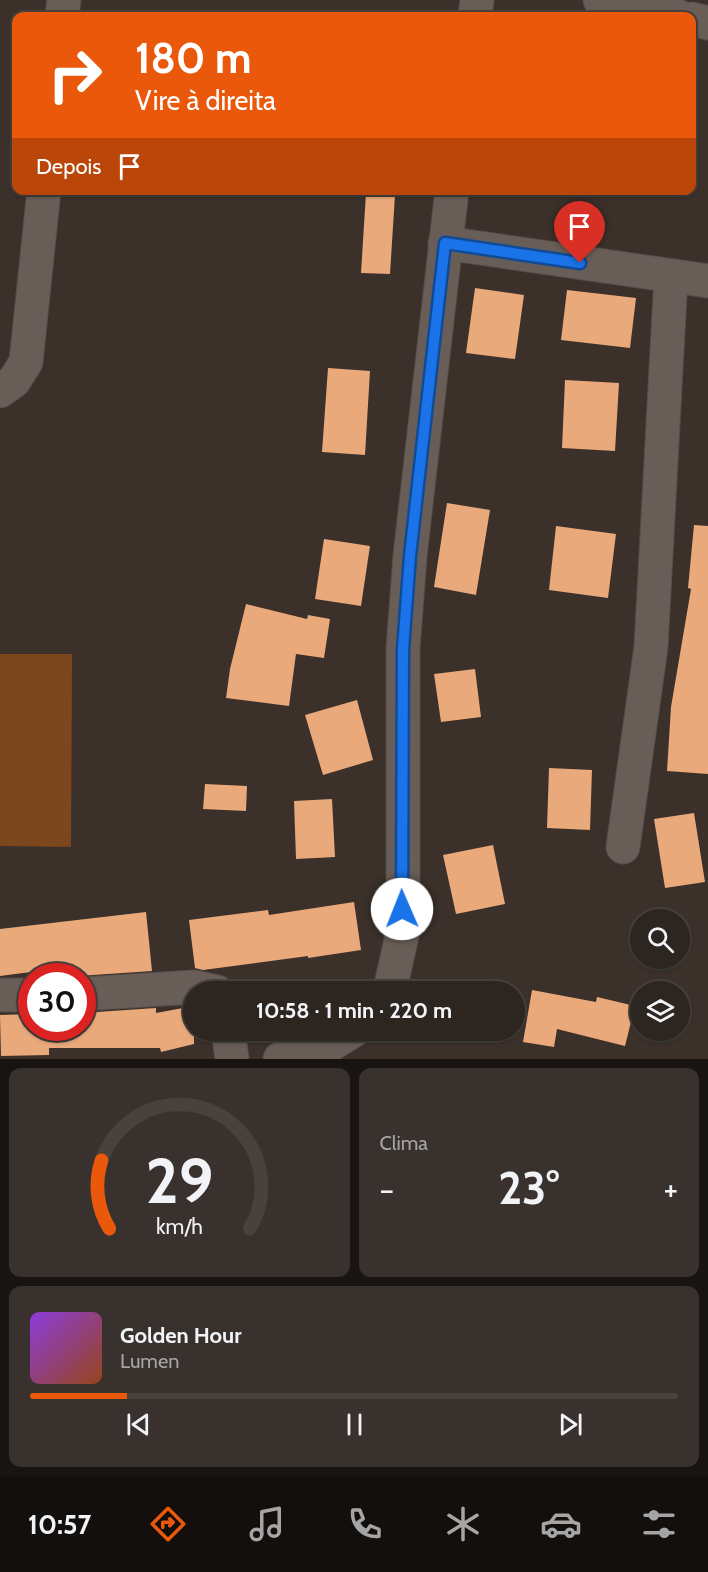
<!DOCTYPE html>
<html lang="pt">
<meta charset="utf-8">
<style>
:root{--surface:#2c2520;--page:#38312d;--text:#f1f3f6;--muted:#a6a5a5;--line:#48423e;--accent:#ea580c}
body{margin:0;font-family:Cabin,sans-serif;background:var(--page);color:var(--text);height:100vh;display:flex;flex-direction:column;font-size:22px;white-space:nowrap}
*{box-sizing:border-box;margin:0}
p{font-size:20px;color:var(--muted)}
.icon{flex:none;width:33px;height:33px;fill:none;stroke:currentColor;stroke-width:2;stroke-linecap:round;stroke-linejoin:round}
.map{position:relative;height:1059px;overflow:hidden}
.panel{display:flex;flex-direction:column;gap:9px;padding:9px;background:#181412;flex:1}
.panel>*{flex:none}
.hud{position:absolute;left:12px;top:12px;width:684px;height:183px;border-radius:12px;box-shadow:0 2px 4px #0004,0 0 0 2px var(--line);background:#ea580c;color:#fff;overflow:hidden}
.buttons{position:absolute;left:630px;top:909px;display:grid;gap:12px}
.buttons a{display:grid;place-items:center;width:60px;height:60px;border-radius:50%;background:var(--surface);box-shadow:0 2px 4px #0004,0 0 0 2px var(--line);font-size:30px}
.speed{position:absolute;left:18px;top:963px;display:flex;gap:12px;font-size:30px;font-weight:700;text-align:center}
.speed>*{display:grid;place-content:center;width:78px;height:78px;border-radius:50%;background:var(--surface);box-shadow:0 2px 4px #0004,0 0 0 2px var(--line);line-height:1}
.speed .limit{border:9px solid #d22;background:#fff;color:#111}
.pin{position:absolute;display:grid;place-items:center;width:51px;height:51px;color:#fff;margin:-62px -26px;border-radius:50% 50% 50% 0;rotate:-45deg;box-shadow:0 0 6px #0007}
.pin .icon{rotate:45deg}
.me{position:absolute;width:66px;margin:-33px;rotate:359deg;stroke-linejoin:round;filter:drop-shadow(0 0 4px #0008)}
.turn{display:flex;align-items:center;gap:21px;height:126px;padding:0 24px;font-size:27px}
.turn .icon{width:78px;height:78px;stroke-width:2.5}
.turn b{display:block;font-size:42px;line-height:51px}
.then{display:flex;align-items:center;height:57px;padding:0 24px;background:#0003;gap:12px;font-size:22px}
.big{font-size:45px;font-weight:800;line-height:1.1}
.panel .card{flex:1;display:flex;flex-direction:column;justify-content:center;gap:9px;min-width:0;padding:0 21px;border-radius:12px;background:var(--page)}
.panel .dial{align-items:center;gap:0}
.dial svg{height:156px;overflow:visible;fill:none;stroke:var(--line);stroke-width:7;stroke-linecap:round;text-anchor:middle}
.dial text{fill:var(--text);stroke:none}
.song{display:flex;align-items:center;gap:18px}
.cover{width:72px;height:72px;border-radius:9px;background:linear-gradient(135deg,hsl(270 70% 55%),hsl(20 70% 35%))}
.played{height:6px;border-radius:3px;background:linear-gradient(90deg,var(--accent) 15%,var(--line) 15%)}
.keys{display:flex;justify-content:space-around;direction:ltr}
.heat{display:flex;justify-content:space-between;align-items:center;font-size:33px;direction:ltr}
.panel .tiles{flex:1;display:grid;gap:9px;grid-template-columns:1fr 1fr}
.card:last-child{grid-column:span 2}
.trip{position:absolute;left:183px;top:981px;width:342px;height:60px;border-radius:30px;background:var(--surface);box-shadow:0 2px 4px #0004,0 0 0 2px var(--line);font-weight:800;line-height:60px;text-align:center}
.tab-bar{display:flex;height:96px;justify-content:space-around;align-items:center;background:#120f0d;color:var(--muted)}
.tab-bar .icon{width:42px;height:42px}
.tab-bar .active{color:var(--accent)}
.tab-bar b{font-size:27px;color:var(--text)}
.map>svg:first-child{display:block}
.green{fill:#7c471c}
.building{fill:#e9a97b}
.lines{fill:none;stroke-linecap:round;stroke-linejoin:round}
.minor-casing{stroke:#564d48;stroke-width:35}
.minor{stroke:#695e57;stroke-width:33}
.route-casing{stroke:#114b97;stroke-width:15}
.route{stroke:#1a73e8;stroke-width:10}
</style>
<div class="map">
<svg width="708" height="1059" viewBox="0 0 708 1059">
<rect width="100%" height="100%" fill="#3b312a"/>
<!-- green -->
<path class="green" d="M0 654H72L71 847 0 846Z"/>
<!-- building -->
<path class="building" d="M366 193 395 195 390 274 361 273Z
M475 288 524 295 515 359 466 353Z
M567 290 636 298 630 348 561 340Z
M328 368 370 371 365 455 322 452Z
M565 380 619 383 615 451 562 448Z
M447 503 490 510 476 595 434 587Z
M694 525 708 526V774L667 771 671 707 691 589 688 588Z
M556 526 616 534 608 598 549 590Z
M324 539 370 546 361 606 315 599Z
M246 604 307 619 308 615 330 619 324 658 296 654 289 706 226 698 230 669Z
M475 669 481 717 441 722 434 674Z
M357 700 373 760 323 775 305 715Z
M549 768 592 770 590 830 547 828Z
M205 784 247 786 246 811 203 809Z
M332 799 335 857 296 859 294 801Z
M694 813 705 882 665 888 654 819Z
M493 845 505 904 456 914 443 855Z
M354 902 361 950 308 958V956L203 970 195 968 189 920 268 910 269 915Z
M146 912 152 971 78 976 77 966 0 976V929Z
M532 990 596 1002 597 997 635 1006 625 1046 557 1029 554 1047 523 1042Z
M194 1006V1044L161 1052 160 1048H49V1055L1 1056 0 1015 32 1014V1028H82V1013L156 1008V1013Z"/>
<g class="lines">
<defs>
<path id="minor" d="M600 0 678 16
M62 16 64 0
M475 16 477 0
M692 19 708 23
M445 243 708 281
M0 391 14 381 26 362 44 190
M623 847 651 647 671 276
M387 992 391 985 403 931V649L410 556 452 190
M82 994 195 987 217 992
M0 995H32
M228 1030 232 1059
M280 1059 332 1044 354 1030"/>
</defs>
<!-- minor casing -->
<use href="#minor" class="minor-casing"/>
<!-- minor -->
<use href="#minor" class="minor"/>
</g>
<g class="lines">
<defs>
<path id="route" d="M402 909 403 649 410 556 445 243 580 263"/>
</defs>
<!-- route casing -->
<use href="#route" class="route-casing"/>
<!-- route -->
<use href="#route" class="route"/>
</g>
</svg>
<div class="buttons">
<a><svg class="icon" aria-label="search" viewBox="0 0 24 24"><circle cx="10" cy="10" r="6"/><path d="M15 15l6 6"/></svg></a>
<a><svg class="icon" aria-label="layers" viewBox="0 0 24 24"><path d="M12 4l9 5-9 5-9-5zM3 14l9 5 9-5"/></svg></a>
</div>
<div class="speed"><div class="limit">30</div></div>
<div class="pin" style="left:580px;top:263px;background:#d93025"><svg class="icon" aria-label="arrive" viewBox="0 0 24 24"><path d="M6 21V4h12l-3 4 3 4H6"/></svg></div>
<svg class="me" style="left:402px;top:909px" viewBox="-20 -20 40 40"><circle r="19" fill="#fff"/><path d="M0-13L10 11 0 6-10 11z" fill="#1a73e8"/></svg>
<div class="trip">10:58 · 1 min · 220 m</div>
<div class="hud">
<div class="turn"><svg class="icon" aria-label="right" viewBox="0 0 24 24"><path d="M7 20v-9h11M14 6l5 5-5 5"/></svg><div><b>180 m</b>Vire à direita</div></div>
<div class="then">Depois<svg class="icon" aria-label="arrive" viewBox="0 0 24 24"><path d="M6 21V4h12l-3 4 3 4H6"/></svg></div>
</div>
</div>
<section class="panel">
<div class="tiles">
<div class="card dial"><svg viewBox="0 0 100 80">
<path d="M14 69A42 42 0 1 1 86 69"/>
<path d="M14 69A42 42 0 0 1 10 34" stroke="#ea580c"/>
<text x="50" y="56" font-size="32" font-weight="700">29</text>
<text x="50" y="72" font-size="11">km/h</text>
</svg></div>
<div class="card"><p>Clima</p>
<div class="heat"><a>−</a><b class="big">23°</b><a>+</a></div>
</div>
<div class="card">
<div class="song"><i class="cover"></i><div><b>Golden Hour</b><p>Lumen</p></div></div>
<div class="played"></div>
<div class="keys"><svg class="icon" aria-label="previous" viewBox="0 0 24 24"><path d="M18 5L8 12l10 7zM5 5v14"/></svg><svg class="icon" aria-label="pause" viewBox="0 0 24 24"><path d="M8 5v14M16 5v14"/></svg><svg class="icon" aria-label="next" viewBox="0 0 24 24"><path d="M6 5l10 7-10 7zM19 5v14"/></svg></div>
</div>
</div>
</section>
<nav class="tab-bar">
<b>10:57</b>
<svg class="icon active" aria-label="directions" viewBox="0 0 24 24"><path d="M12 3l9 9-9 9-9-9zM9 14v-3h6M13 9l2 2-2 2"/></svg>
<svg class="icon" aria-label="music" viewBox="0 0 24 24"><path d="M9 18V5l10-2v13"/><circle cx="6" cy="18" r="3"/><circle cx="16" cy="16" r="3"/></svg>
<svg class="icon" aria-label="phone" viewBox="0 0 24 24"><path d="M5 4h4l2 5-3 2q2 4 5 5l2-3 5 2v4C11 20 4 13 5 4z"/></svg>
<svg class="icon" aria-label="climate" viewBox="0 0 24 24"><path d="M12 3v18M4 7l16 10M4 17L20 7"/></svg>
<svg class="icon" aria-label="car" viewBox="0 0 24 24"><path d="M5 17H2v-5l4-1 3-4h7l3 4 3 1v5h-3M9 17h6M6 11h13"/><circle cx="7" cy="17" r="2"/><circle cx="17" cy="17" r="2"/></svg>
<svg class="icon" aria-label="filters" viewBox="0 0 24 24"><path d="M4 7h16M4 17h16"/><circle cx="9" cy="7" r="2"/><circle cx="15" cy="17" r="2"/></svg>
</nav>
